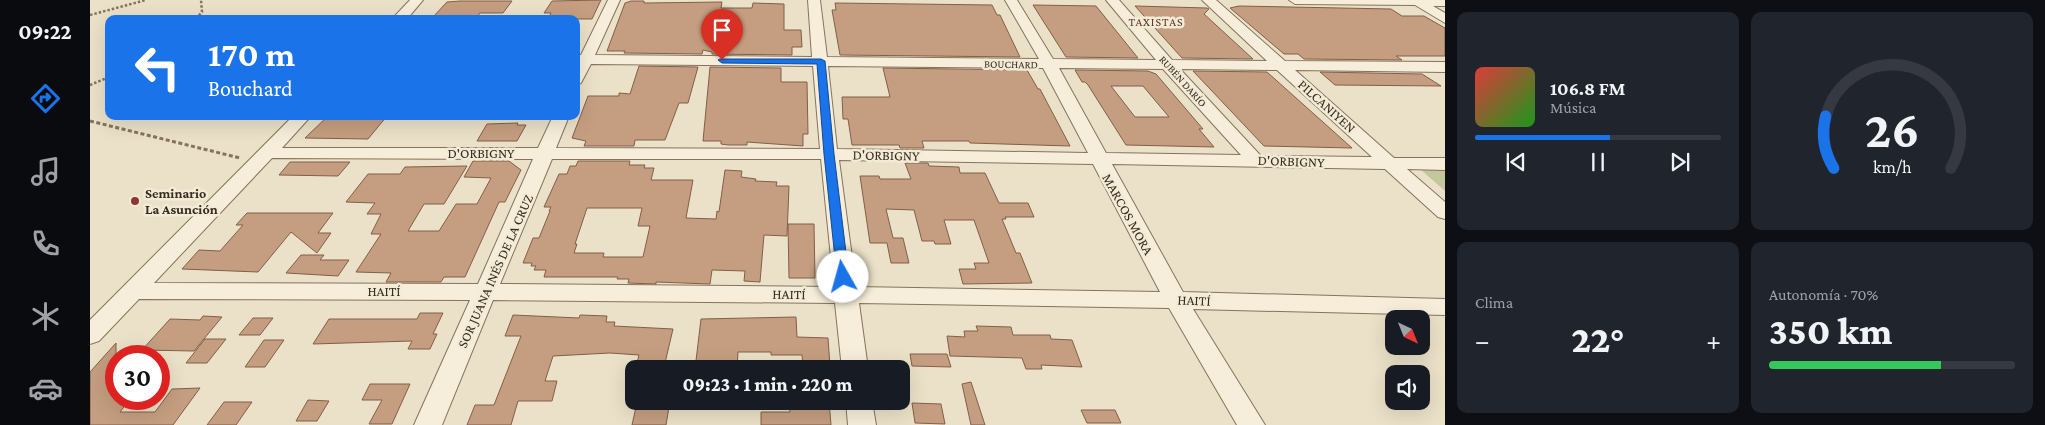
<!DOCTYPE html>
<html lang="es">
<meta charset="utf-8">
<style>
:root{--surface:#171b24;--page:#20242c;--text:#f1f3f6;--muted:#9ea1a6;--line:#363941;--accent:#1a73e8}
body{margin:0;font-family:"Crimson Pro",serif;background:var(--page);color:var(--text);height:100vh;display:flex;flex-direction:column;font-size:19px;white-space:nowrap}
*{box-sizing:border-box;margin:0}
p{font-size:16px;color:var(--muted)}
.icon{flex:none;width:28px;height:28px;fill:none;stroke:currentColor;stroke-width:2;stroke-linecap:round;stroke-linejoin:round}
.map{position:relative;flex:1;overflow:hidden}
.panel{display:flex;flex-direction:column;gap:12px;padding:12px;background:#0d0f14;width:600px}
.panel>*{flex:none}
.banner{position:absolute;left:15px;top:15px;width:475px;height:105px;border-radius:10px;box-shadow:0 5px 20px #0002;background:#1a73e8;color:#fff;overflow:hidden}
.needle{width:32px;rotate:137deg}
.buttons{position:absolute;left:1295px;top:310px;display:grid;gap:10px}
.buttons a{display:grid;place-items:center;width:45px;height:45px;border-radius:10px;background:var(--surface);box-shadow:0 5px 20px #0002;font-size:25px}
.speed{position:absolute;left:15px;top:345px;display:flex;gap:10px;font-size:25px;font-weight:700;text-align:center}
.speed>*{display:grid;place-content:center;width:65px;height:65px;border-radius:50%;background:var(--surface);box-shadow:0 5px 20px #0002;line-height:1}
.speed .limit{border:8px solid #d22;background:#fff;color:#111}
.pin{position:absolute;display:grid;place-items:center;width:42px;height:42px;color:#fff;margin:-51px -21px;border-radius:50% 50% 50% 0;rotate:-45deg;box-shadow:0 0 5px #0007}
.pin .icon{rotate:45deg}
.me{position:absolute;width:55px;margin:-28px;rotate:353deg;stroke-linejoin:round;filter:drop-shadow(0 0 4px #0008)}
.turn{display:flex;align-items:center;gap:18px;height:105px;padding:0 20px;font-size:22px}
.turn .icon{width:65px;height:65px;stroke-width:2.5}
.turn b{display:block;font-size:35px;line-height:42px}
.big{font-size:38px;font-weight:800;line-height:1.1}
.panel .widget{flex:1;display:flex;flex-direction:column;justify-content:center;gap:8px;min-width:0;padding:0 18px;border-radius:10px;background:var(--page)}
.panel .dial{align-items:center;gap:0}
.dial svg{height:130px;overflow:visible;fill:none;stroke:var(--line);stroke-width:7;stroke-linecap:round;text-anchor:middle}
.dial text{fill:var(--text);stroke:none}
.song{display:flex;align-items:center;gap:15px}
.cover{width:60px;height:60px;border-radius:8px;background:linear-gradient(135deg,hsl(0 70% 55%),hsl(120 70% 35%))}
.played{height:5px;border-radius:2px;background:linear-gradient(90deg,var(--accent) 55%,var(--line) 55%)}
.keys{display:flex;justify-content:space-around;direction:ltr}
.heat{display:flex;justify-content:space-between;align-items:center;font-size:28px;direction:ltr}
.charge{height:8px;border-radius:4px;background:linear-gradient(90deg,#34c759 70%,var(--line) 0)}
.panel .tiles{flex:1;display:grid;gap:12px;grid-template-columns:repeat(2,1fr)}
.trip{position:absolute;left:535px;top:360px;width:285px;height:50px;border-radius:10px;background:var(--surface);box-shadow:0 5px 20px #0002;font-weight:800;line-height:50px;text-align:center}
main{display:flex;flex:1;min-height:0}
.tabs{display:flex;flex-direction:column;width:90px;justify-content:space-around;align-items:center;background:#090b0e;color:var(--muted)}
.tabs .icon{width:35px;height:35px}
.tabs .current{color:var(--accent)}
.tabs b{font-size:22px;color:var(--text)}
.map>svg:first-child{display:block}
.green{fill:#c2c89c}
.building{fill:#c59e81;stroke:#825f46;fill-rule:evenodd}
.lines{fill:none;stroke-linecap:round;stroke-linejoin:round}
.minor-casing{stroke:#85735e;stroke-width:2}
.path-far1{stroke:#85735e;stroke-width:2.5;stroke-dasharray:2.5 2;stroke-linecap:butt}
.path{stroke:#85735e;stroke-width:3;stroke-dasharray:4 2.5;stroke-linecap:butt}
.minor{fill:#f6eeda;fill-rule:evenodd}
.route{fill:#1a73e8;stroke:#114b97}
.poi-dot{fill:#8f3433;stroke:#f3ebd6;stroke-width:2}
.labels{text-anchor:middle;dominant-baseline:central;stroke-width:5;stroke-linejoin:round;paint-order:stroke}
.far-street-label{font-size:11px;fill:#372c21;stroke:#f3ebd6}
.far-neighbourhood-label{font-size:12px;letter-spacing:1px;fill:#5f3124;stroke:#f3ebd6}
.street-label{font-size:14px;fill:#372c21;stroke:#f3ebd6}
.poi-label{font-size:14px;font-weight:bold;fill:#372c21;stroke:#f3ebd6;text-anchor:start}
</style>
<main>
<nav class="tabs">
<b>09:22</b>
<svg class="icon current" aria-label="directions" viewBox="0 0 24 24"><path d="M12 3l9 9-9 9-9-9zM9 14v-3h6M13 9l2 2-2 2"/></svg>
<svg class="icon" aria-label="music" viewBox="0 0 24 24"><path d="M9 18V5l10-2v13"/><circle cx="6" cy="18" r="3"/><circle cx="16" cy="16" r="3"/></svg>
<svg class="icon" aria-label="phone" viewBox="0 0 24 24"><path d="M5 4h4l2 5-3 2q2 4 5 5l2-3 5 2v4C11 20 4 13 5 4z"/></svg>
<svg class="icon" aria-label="climate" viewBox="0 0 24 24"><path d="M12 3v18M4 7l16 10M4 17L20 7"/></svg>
<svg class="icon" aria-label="car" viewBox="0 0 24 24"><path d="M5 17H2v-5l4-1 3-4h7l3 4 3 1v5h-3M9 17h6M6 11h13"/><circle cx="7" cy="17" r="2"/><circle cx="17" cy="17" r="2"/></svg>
</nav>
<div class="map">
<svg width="1355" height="425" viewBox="0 0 1355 425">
<rect width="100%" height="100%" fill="#ebe1c8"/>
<!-- green -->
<path class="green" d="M1330 169 1355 170V191Z"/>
<!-- building -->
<path class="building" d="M511 0 502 19H458L461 13H454L462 1Z
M370 1H422L413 13H390L387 17H343L357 2Z
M541 1H554V3L632 2 631 8H662L663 3 694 4V30H711L712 47H702V55L622 54V52L613 50 612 54 534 53 535 51H517L535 3Z
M745 3 902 5 907 15H910L930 57 750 55 742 10H746Z
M943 5 1006 6 1048 58 976 57Z
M1045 6 1117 8 1119 9 1114 14 1163 59 1092 58Z
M1149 6 1301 9 1312 16H1334L1355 28V56H1306L1312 60 1214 59 1208 54H1194L1140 8Z
M549 66 608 67 598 103H589L575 140H545L544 146H494L496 141 482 138 498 96H529V93L540 94Z
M620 67 691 68V82H717L718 134H713V146L657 142V145H638L631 144V141H613Z
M793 68 937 70 948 89H950L980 146 880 143 879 141H832L834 148H810L809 145H762L758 119H753L752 97H800Z
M985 70 1058 71 1066 74 1113 129H1109L1124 147 1036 145 998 85 995 82H992ZM1021 86H1053L1079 117H1045Z
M1103 71 1177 72 1262 148 1174 146Z
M1230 72 1332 74 1351 86 1245 85Z
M238 116H297L278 139 215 138Z
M428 123 427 125H436L427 141H387L397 124Z
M383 161H419L431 170 415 202H409L375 277H354L351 282H296L301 273 266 272 291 234H281L291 214H277L285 203 256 202 278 174H310L315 167 377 166 354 204H334L318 231H349L366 204H387L401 178 374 177Z
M488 161H540L539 165H555L554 168H564L561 180H603L596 218 626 219 627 211 629 212 635 170 652 171 651 177 666 179 665 181 687 182 686 186H699L697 236 674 235 670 282 654 281 655 271 622 270 620 284 566 282V284L538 283 539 279H527L528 277H454L456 270H444L446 266H441L442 263H433L443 238H449L460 211H459L461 207H454L469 174H477L480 166H486ZM497 208H552L548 226H560L553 257H513L514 253H484L487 244H485Z
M200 162H260L248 176 189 175Z
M815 163H838L839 166 869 167 870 173H895L909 203H938L944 217H915L916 219H912L926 253H930L942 283 873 284 869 269H886L884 263H899L884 220H854L861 244H845L844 241H832L824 210 796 209 803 238H813L819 263H801L797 243H780L770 176H789L790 179H821Z
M157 213H243L228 233H241L227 253 201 232 168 272 92 269 109 250 130 251 153 225H146Z
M698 224H724L725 278H699Z
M211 255H234L230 260H259L248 276 196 273Z
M330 313H353L343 334H347L340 349H318L322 341 223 344 239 319H327Z
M423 315 489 318 490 315 517 316 516 322H525L524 326 583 329 575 363H547L549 355 520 353 463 356 455 381H467L462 401H428L421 425H377L385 405H404L431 336H415Z
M113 316 132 317 104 351 52 350 80 319 110 320Z
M706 317 707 337 738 338 740 366H713L712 355H681V352H648L647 369H605L611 319Z
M163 318H183L170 335H149Z
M886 326 921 327 923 335H960L961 339 982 340 992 367 951 365 952 369H936L932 358 860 356 857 336 875 337 874 331H888Z
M115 339H136L117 363H96Z
M174 340H194L175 367H155Z
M26 343V400L40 399 30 412H65L82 389 110 388 83 425H0V372Z
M820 354H857L861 367 822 366Z
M881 382 895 425H881L872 384Z
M280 384H320L302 424H279L292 400H272Z
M218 400 239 401 227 421H206Z
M699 401H739L741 425H671V412H700Z
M134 402H162L146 425H117Z
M822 403 851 404 855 424 825 423Z
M546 407H579L576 425H542Z
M991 410H1025L1031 423H997Z"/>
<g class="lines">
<defs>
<path id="minor" d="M320 0H333L317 19H302Z
M518 0H530L505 55 722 57 718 0H730L737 57 949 59 915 0H927L963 59 1066 60 1016 0H1029L1082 60 1177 61 1112 0H1126L1195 61 1355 62V72L1205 70 1304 158H1355V170L1317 169 1355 202V219L1348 217 1295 169 1022 164 1093 292 1355 299V315L1103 309 1175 425H1147L1079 308 769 303 778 369H752L745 303 403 300 352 425H324L380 300 49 299 9 341 0 344V320L203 116H221L192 148H448L463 116H479L466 148 730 149 723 66 501 64 491 83 486 85V55H491ZM738 66 953 68 998 153 747 149ZM969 68 1073 69 1151 155 1016 153ZM1090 69 1187 70 1282 157 1171 156ZM182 158 443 159 388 284 64 283ZM462 159H731L744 287 410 284ZM749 160 1003 164 1070 292 766 287Z
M1199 0H1355V6H1343L1355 13V23L1325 5 1205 4Z
M756 401H782L786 425H758Z"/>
</defs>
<!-- minor casing -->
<use href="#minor" class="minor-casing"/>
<!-- path-far1 -->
<path class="path-far1" d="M0 15 56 0
M106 19 112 12 111 0
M0 85 19 77"/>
<!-- path -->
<path class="path" d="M0 121 150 158"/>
<!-- minor -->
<use href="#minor" class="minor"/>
</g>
<!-- route -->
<path class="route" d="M630 59H731L735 61 744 154 759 277 757 280 753 281 747 277 734 154 727 64 632 63 628 60Z"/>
<!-- markers -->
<circle class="poi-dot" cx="45" cy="201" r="5"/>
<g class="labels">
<!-- far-street labels -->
<g class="far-street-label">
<text transform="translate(921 64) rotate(1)">BOUCHARD</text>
<text transform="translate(1093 81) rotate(48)">RUBÉN DARÍO</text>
</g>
<!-- far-neighbourhood labels -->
<g class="far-neighbourhood-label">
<text x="1066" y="22">TAXISTAS</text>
</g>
<!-- street labels -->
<g class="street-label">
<text transform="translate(1237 106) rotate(42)">PILCANIYEN</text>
<text x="391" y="153">D'ORBIGNY</text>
<text transform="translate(796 155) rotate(1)">D'ORBIGNY</text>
<text transform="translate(1201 161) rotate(2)">D'ORBIGNY</text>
<text transform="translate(1038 214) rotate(61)">MARCOS MORA</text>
<text transform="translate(405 271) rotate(-66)">SOR JUANA INÉS DE LA CRUZ</text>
<text x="294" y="291">HAITÍ</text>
<text transform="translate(699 294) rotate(1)">HAITÍ</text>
<text transform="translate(1104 300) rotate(2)">HAITÍ</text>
</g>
<!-- poi labels -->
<g class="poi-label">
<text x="55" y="193">Seminario<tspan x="55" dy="16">La Asunción</tspan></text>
</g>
</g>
</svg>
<div class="buttons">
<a><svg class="needle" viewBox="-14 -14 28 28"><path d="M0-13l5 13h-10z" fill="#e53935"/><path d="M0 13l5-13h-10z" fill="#9ea1a6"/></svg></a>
<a><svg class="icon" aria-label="sound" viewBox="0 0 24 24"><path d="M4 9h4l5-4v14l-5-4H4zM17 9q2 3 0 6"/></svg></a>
</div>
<div class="speed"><div class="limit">30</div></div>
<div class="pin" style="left:632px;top:60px;background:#d93025"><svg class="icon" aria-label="arrive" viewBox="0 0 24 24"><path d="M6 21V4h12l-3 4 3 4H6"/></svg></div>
<svg class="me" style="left:753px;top:277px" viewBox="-20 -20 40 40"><circle r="19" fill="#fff"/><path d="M0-13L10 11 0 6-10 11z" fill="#1a73e8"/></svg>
<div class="trip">09:23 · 1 min · 220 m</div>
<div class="banner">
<div class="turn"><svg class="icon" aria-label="left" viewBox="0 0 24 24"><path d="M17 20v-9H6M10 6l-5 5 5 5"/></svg><div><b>170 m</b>Bouchard</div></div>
</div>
</div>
<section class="panel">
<div class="tiles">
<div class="widget">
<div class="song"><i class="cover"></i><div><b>106.8 FM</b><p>Música</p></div></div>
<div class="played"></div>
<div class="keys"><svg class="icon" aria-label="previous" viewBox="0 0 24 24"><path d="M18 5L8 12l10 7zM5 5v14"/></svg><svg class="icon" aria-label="pause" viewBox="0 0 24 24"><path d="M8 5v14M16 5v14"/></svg><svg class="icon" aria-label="next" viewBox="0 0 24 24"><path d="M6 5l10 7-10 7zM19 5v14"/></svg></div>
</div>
<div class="widget dial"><svg viewBox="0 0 100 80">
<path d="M14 69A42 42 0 1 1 86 69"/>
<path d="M14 69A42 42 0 0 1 9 37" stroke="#1a73e8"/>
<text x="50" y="56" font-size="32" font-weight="700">26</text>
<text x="50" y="72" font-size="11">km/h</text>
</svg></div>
<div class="widget"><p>Clima</p>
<div class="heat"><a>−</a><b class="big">22°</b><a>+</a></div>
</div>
<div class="widget"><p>Autonomía · 70%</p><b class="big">350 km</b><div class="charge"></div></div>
</div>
</section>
</main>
